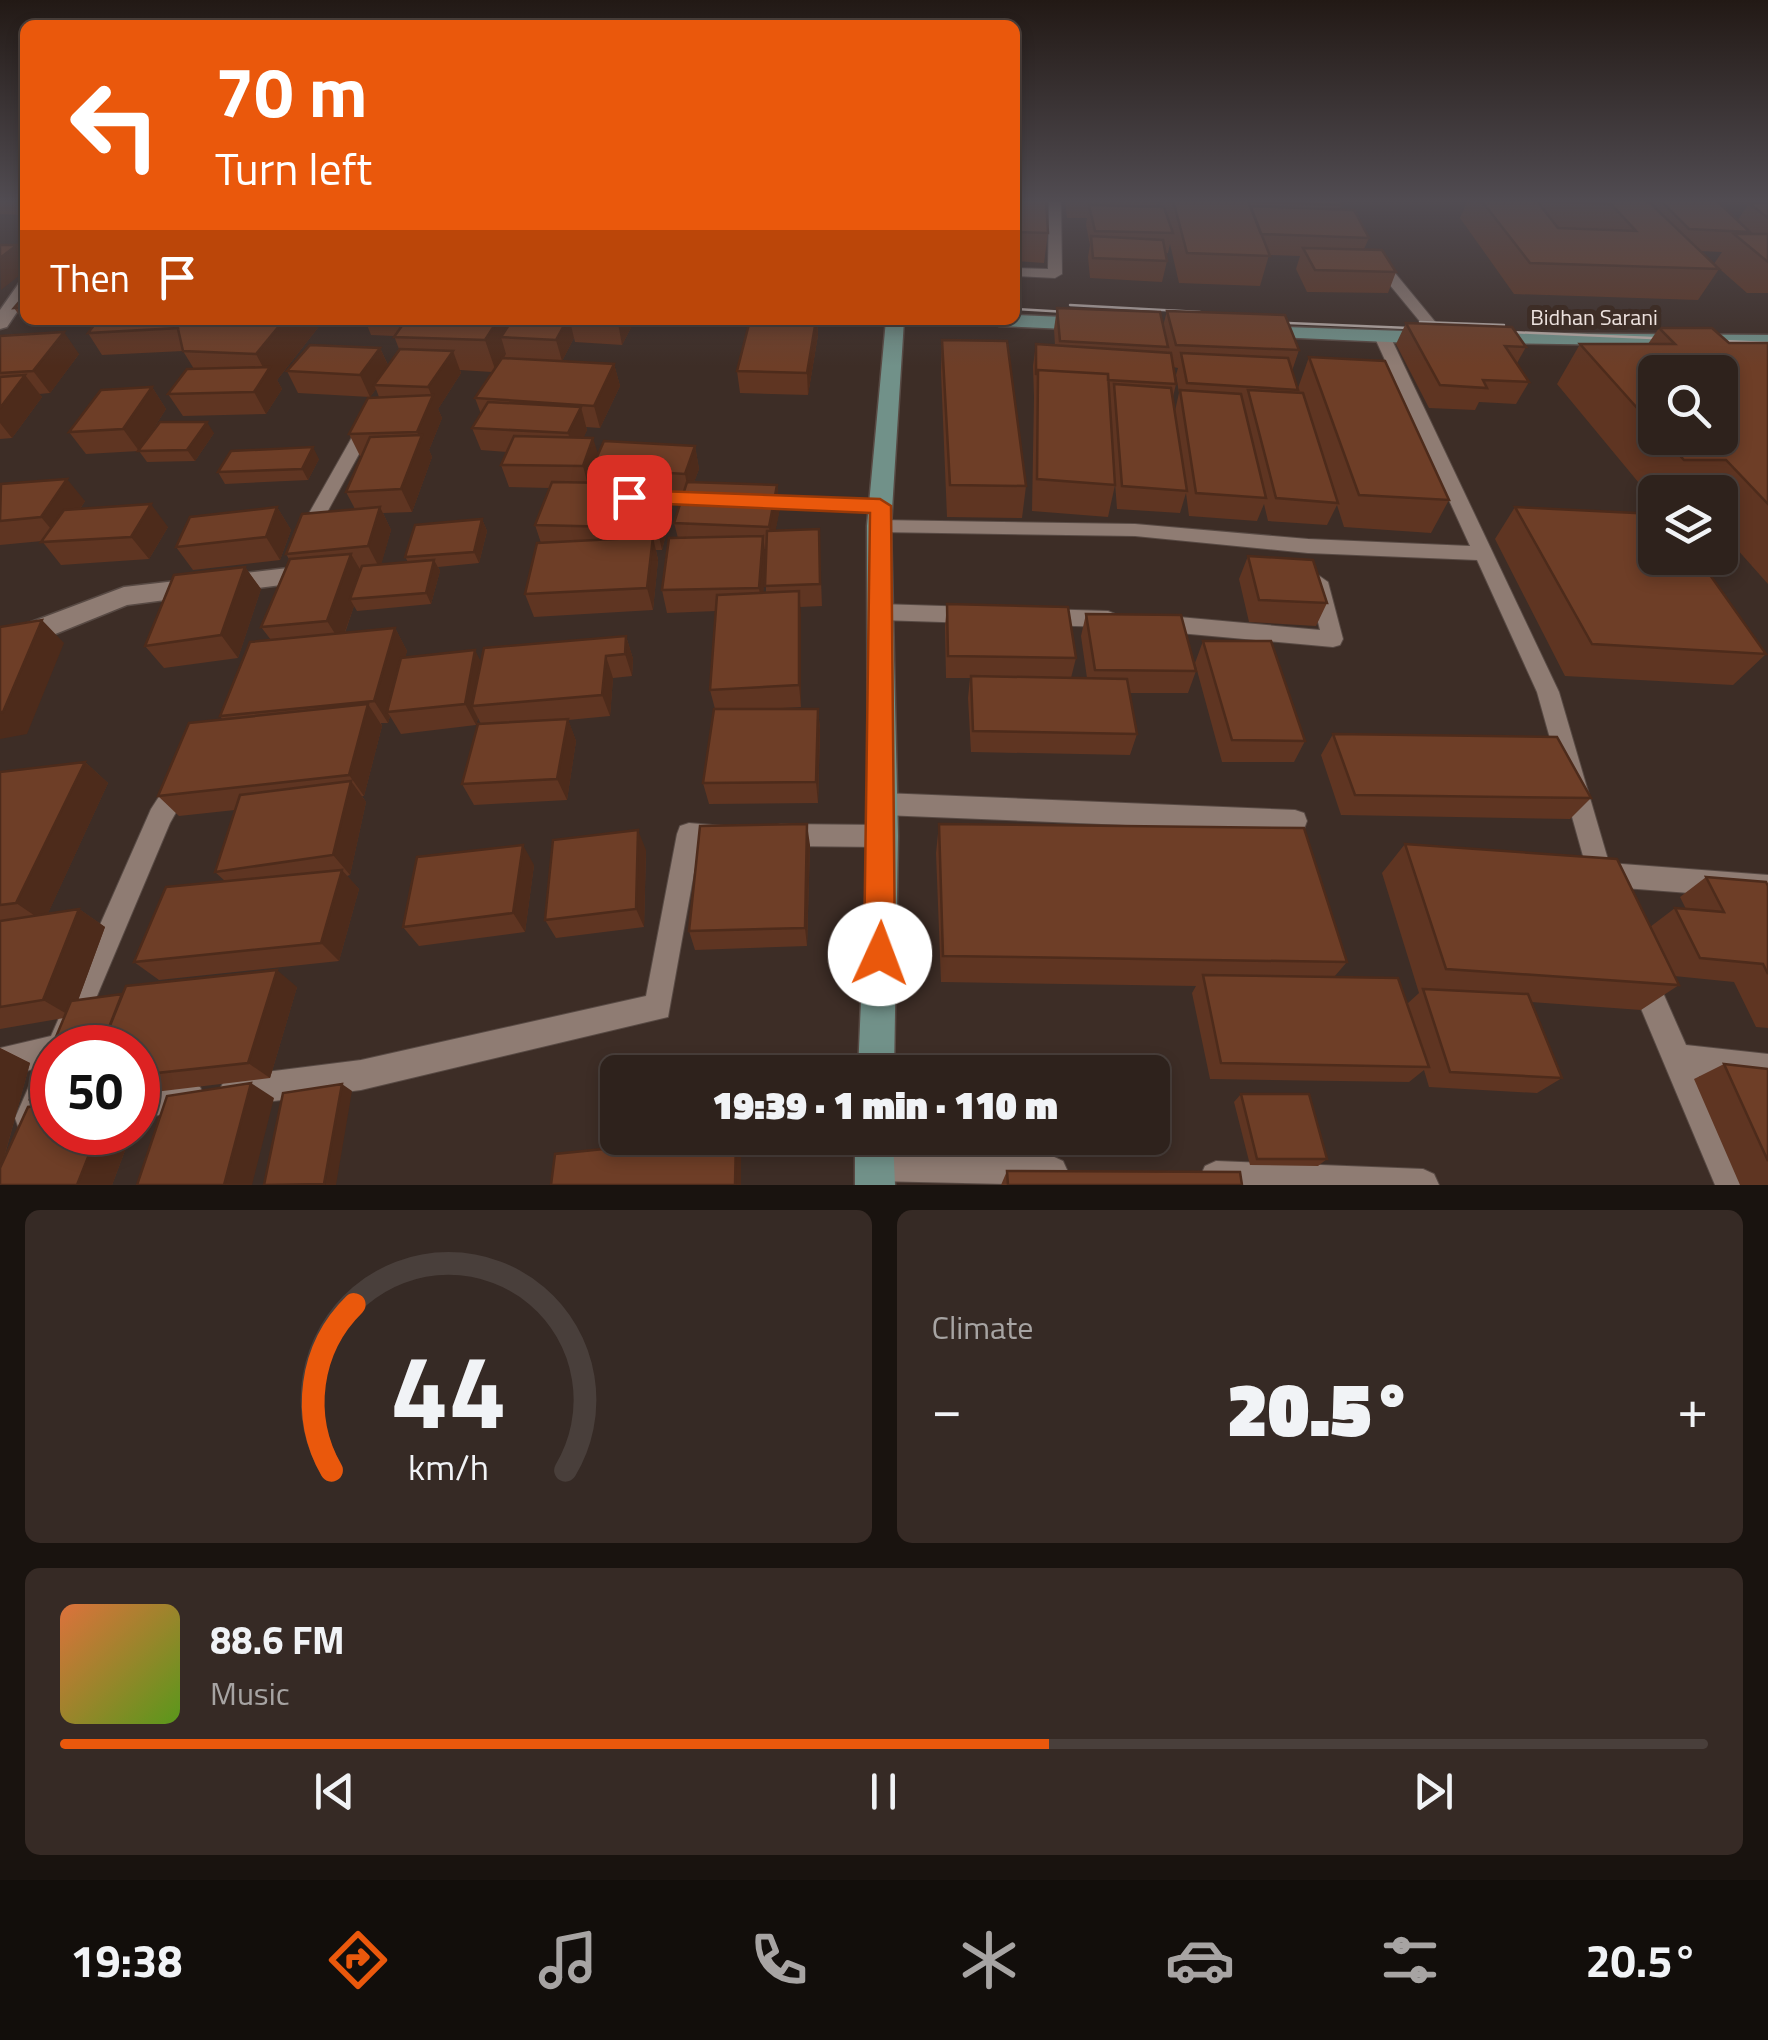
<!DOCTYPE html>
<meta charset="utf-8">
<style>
:root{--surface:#2e221c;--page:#362a25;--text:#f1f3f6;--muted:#a7a4a3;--line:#493f3b;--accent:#ea580c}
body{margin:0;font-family:"Titillium Web",sans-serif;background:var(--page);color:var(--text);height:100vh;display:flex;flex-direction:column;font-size:38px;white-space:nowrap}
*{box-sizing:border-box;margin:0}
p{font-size:32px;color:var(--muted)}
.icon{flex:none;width:55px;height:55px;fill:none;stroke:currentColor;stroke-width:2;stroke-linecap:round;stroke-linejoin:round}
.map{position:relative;height:1185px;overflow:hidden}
.drawer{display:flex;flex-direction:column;gap:25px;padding:25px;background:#19130f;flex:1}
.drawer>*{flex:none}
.guide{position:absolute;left:20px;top:20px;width:1000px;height:305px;border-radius:15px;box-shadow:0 5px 15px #0003,0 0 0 2px var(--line);background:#ea580c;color:#fff;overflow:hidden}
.tools{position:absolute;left:1638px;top:355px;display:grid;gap:20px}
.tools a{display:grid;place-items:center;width:100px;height:100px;border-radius:15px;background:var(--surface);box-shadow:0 5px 15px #0003,0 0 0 2px var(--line);font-size:50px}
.speed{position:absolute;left:30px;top:1025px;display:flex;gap:20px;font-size:50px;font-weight:700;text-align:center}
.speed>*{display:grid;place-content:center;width:130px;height:130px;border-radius:50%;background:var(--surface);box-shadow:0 5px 15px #0003,0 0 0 2px var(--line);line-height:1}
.speed .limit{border:15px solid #d22;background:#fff;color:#111}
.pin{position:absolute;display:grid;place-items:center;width:85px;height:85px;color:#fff;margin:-42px;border-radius:20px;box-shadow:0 5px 15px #0006}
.me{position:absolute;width:110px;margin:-55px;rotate:2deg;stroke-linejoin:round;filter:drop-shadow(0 0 8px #0008)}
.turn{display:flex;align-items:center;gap:35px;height:210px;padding:0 30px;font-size:45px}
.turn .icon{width:130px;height:130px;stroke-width:2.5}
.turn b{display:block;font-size:70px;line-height:85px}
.then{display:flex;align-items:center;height:95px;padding:0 30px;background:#0003;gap:20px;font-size:38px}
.big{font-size:75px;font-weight:800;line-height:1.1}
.drawer .card{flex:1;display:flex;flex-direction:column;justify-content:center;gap:15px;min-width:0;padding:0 35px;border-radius:15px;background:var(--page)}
.drawer .dial{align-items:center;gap:0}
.dial svg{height:260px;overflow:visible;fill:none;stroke:var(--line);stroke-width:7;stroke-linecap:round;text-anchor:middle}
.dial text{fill:var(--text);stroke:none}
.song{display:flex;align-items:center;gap:30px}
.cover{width:120px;height:120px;border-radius:15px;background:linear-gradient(135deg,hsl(20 70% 55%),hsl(90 70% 35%))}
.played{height:10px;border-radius:5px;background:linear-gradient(90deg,var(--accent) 60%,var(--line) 60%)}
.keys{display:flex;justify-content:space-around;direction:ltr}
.heat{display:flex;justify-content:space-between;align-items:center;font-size:55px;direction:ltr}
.drawer .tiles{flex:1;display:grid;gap:25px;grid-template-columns:1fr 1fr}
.card:last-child{grid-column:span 2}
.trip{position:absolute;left:600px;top:1055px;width:570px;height:100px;border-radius:15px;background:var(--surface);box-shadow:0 5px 15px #0003,0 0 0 2px var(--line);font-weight:800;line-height:100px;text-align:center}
.dock{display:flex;height:160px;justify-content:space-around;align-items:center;background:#120e0b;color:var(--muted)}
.dock .icon{width:70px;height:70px}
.dock .active{color:var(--accent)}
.dock b{font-size:45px;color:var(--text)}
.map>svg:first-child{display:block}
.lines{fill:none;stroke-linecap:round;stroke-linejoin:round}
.service-casing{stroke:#584a44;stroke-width:2}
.minor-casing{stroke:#584a44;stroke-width:3}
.secondary-casing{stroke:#584a44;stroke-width:3}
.service{fill:#8f7c73;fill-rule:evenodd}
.minor{fill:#8f7c73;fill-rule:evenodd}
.secondary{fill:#719189;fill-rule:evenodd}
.tram{stroke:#b8aca7;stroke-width:2.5}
.wall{fill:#5f3522;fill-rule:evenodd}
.shaded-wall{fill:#4d2b1b}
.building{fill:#6e3e27;stroke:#4d2b1b;stroke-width:2.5;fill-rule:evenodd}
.route{fill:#ea580c;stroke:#983908;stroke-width:2.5}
.labels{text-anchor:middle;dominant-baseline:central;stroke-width:10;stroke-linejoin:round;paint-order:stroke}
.far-street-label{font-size:22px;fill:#ede2de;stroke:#3d2d26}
</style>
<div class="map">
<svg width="1768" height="1185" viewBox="0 0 1768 1185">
<rect width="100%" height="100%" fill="#3d2d26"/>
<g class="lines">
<defs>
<path id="service" d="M1049 200H1061L1062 274 1055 278 1015 276V268L1048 269Z
M1371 256H1381L1446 335V341H1436L1371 262Z
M1382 331 1390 336 1559 692 1609 863 1768 875V899L1611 887 1601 892 1592 888 1537 692 1477 560 1308 553 1135 536 879 532 870 526 879 520 1135 524 1308 539 1470 546 1374 336Z
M368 418 376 423 313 538 304 545 297 543 295 538 360 423Z
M755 496 881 500 890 506 881 512 749 506 746 502Z
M1318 575 1328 582 1343 639 1340 645 1333 647 1157 631 1150 628 1147 623 1150 618 1157 615 1320 630 1308 582Z
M880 604 973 607 980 610 983 615 980 620 973 623 880 620 873 617 870 612 873 607Z
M1042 609 1108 611 1115 614 1118 619 1115 624 1108 627 1042 625 1035 622 1032 617 1035 612Z
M181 772 189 775 193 782 170 823 75 1048H52V1130L30 1133 19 1129 15 1118 37 1068 0 1078V1048L51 1036 151 809 173 775Z
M883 793 1295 810 1304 813 1307 821 1304 829 1295 832 883 815 874 811 871 804 874 797Z
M689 823 736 827 739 835 736 843 727 846 699 845 668 1017 361 1090 234 1106 224 1101 219 1091 224 1081 234 1076 361 1060 646 996 677 834 680 826Z
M781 824 883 825 892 828 895 836 892 844 883 847 781 846 772 843 769 835 772 827Z
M1643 966 1653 970 1686 1045 1768 1054V1084L1699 1076 1747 1185H1715L1629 980 1633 970Z
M190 1082 200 1087 205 1097 200 1107 138 1119V1089Z
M874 1151 1052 1156 1063 1161 1068 1172 1063 1183 1058 1185 874 1181 863 1177 859 1166 863 1155Z
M1216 1161 1423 1169 1434 1174 1439 1185H1204L1200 1177 1205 1166Z"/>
<path id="minor" d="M25 282V300L7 327 0 329V310L19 283Z
M288 568 297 571 300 577 297 583 127 605 38 641 0 648V628L26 624 124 587Z"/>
<path id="secondary" d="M0 247 25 248V258L0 257Z
M1015 315 1089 318 1098 324 1089 330 999 326 990 320H1015Z
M886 320H904L891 526 898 836 894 1072H858L868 836 867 526Z
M1259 326 1434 332 1443 338 1434 344 1252 336V328Z
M1489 333 1768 335V347L1482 343 1480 339Z
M855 1138H893L895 1185H855Z"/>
</defs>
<!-- service casing -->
<use href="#service" class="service-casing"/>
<!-- minor casing -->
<use href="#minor" class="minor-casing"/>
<!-- secondary casing -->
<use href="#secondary" class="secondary-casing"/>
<!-- service -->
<use href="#service" class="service"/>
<!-- minor -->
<use href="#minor" class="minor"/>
<!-- secondary -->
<use href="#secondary" class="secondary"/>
<!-- tram -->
<path class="tram" d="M0 246 25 248
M1070 305 1200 312
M1015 309 1084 313
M1263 322 1433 329
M1420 322 1504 325
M1488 331 1768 343"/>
</g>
<!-- wall -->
<path class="wall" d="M0 200H25V215L0 214Z
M1015 200 1048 233 1044 263 1015 261Z
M1065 200H1157L1156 206 1161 207 1159 200H1339L1342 205 1340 209 1369 238 1364 249 1396 272 1388 293 1307 292 1296 269 1300 256 1269 255 1260 286 1179 283 1170 244 1168 253H1166L1167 261 1162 282 1090 278 1088 257 1090 245 1086 225 1087 218H1067Z
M1468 200H1716L1738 220 1749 203 1746 200H1768V293H1747L1714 264 1722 252 1699 251 1719 269 1698 300 1514 294 1460 218Z
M25 295V319H22L14 308Z
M1057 308 1163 326 1167 311 1299 350 1292 371 1298 388 1309 357 1449 500 1431 533 1344 527 1337 505 1327 525 1268 521 1264 504 1257 521 1189 516 1186 493 1180 513 1117 509 1113 456 1115 485 1108 517 1032 511 1034 397 1033 366 1036 344 1055 345 1054 329ZM1173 367 1178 368 1176 375 1179 393 1175 411 1173 397 1176 384Z
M324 320 277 380 282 389 266 414 183 416 168 394 194 369 183 351 102 355 88 333Z
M365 320H635L622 345 575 342 574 338 562 361 614 364 620 386 600 428 586 427 587 430 583 438 598 455 695 446 699 469 694 482 777 485 780 508 775 531 819 529 822 606 800 607 801 707 761 709H818L820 730 818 803 709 804 703 783 715 709 710 690 716 611 667 613 662 590 678 538 674 523 682 496 671 495 673 506 662 550H656L658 560 653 610 534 617 525 594 541 543 535 525 549 488 509 487 501 465 507 452 481 450 472 428 481 414 475 398 492 372 460 370 461 373 438 409 442 418 429 450 432 457 412 512 383 513 391 530 381 564 408 562 405 557 482 519 487 531 479 563 438 567 440 571 431 604 357 611 354 606 345 633 395 628 407 651 405 657 481 662 626 636 633 659 632 676 613 678 610 716 568 720 576 741 567 800 474 805 462 784 481 724 478 718 476 725 401 734 390 716 388 723H381L382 726 364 796H362L366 802 350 875 347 876 359 889 339 961 159 980 134 962 225 881 215 872 235 810 179 816 158 796 222 719 220 716 271 640 261 627 289 559 286 554 355 509 346 492 362 456H360L349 434 379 397 376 389 370 397 298 393 287 371 380 348 388 365 399 349 394 336 371 335ZM764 549H766V593H763L766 558Z
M750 320H817L818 335 808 395 740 393 737 371Z
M1406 323 1526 347 1517 363 1529 382 1516 404 1479 402 1475 410 1429 408 1396 344Z
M1659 328 1729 343H1768V584L1720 530V492H1655V500H1653L1557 384 1580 344H1648ZM1655 372 1720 438H1655Z
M0 336 79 354 50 393 39 394 42 397 12 438 0 439Z
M942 340 1026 486 1022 518 947 517 941 372Z
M152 387 166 409 145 442 214 433 195 461 147 462 139 451 86 454 69 432Z
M319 459 308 480 225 484 218 472Z
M0 485 85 501 80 509 168 527 149 559 61 565 42 541 0 545Z
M277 507 291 530 280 560 193 570 176 547Z
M1515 507 1766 654 1733 685 1565 676 1495 539Z
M1248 556 1327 603 1316 626 1249 622 1239 579Z
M245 567 261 589 238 658 164 668 145 646Z
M947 604 1076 658 1071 678H1087L1081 636 1086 614 1196 671 1188 693H1129L1137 734 1130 755 971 752 968 698 970 678H946L945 627Z
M1203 641 1305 741 1294 762H1222L1195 663Z
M1333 734 1591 798 1570 819 1341 815 1321 755Z
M85 762 108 783 48 913 79 909 105 927 78 1000 297 987 270 1078 138 1094V1048H52V1132H132L112 1185H0V1048L30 1063 3 1162 43 1105 30 1099 64 1018 0 1029V772Z
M939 824 1347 962 1334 977 1407 1004 1419 993 1382 873 1405 844 1650 927 1675 908 1686 909 1680 897 1706 877 1768 886V1028L1756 1027 1734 982 1674 976 1679 985 1641 1010 1531 1002 1562 1078 1537 1093 1429 1087 1424 1070 1409 1082 1210 1079 1192 993 1196 986 941 982 936 853Z
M810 845 807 946 695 950 689 931Z
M646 850 644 927 556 938 545 920Z
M534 865 525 932 419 946 403 927Z
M1724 1064 1768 1069V1185H1740L1694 1079Z
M1241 1094 1327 1159 1318 1166 1250 1165 1234 1102Z
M1007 1171 1242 1185H1001Z"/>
<!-- shaded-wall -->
<path class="shaded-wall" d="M17 245 25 257V271L1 290 0 258Z
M284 320H324L277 380 282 389 266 414 254 392 266 373 256 354Z
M498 320H526L501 337 506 354 496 372 485 340Z
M567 320H584L570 321 574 338 562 361 556 340Z
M619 320H635L622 345 618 323Z
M816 320H817L818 335 808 395 807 373Z
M64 332 79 354 50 393 33 371Z
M380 348 390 370 374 385 376 389 370 397 360 375Z
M453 351 461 373 438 409 442 418 429 450 432 457 412 512 401 489 420 439 417 432 432 397 428 387Z
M614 364 620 386 600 428 594 406Z
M25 375 42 397 12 438 0 423V408Z
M152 387 166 409 139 451 123 429Z
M581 407 587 430 575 456 568 433Z
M207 422 214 433 195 461 187 450Z
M593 438 600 460 592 468 594 475 589 489 583 466Z
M695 446 699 469 689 496 685 474Z
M313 447 319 459 308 480 302 469Z
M67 479 85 501 60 540 41 517Z
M669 484 673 506 662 550 657 528Z
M777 485 780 508 772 549 769 527Z
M151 504 168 527 149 559 131 537Z
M277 507 291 530 280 560 266 537Z
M380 507 391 530 380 569 368 546Z
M482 519 487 531 479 563 474 552Z
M763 536 766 558 762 610 759 588Z
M653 537 658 560 653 610 647 588Z
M351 554 364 576 350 599 354 606 341 643 327 621Z
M434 560 440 571 431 604 426 593Z
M245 567 261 589 238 658 221 635Z
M799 591 801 614V707L799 685Z
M42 620 64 643 27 734 0 739V712Z
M395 628 407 651 391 712H387L390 716 388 723 374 701Z
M626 636 633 659 632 676 625 654Z
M475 650 486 672 472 706 478 718 476 725 465 704Z
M606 656 613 678 610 716 602 695Z
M368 704 382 726 364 796 349 775Z
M818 709 820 730 818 803 816 782Z
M568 719 576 741 567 800 557 779Z
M85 762 108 783 44 922 16 903Z
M351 781 366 802 350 875 333 855Z
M807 824 810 845 807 946 805 928Z
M638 830 646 850 644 927 636 909Z
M523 845 534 865 525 932 513 913Z
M342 870 359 889 339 961 321 943Z
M79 909 105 927 72 1017 43 1000Z
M277 970 297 987 270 1078 248 1063Z
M0 1048 30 1063 0 1172Z
M251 1083 274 1098 252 1185H224Z
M342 1084 352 1091 336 1185H325Z
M98 1132H132L112 1185H77Z
M736 1138 741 1148V1185H735Z"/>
<!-- building -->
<path class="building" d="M1015 200H1046L1048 233 1015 232Z
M1173 200H1248L1270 256 1187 253Z
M1252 200H1339L1342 205 1253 202Z
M1481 200H1647L1719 269 1530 263ZM1537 201 1611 204 1636 231 1558 228Z
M1660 200H1716L1750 232 1689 229Z
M1749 203H1768V218Z
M1089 205 1164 207 1173 233 1095 231Z
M1250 206 1354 210 1369 238 1261 234Z
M1734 234H1768V262Z
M1091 236 1163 240 1167 261 1093 258Z
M0 245H17L0 258Z
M1303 248 1382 250 1396 272 1315 270Z
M25 295V307L14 308Z
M1057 308 1160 312 1168 347 1060 341Z
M1167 311 1285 315 1299 350 1176 345Z
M98 320H176L178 328 88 333Z
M176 320H284L256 354 183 351Z
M406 320H498L485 340 394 337Z
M512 320H567L556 340 501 337Z
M570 320H619L618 323Z
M750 320H816L807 373 737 371Z
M1406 323 1512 327 1526 347 1505 346 1529 382 1483 380 1487 388 1440 385Z
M1659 328H1712L1729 343H1768V504L1726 460H1684L1664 438H1720V372H1655V428L1580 344H1675Z
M64 332 33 371 0 373V336Z
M942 340 1007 341 1026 486 950 485Z
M1036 344 1171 353 1176 384 1108 380V374L1038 370 1036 375Z
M310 345 380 348 360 375 287 371Z
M400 349 453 351 428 387 374 385Z
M1181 353 1288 358 1298 390 1187 383Z
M1309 357 1385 361 1449 500 1359 495Z
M502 358 614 364 594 406 475 398Z
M270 367 254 392 168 394 187 369Z
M1038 370 1108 374 1115 485 1037 479Z
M25 375 0 408V377Z
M1114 384 1171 388 1187 491 1122 486Z
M152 387 123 429 69 432 101 390Z
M1180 390 1241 394 1266 498 1196 493Z
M1248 390 1303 393 1338 503 1276 498Z
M433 395 417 432 349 434 368 398Z
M488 402 581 407 568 433 472 428Z
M160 422H207L187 450 138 451Z
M422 435 401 489 346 492 370 437Z
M514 436 593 438 583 466 501 465Z
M604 441 695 446 685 474 592 468Z
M313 447 302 469 218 472 231 451Z
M67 479 41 517 0 521 1 484Z
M552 482 669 484 657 528 535 525Z
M687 482 777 485 769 527 674 523Z
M151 504 131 537 41 542 64 510Z
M277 507 266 537 176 547 190 517Z
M380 507 368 546 286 554 302 514Z
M1515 507 1655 514V558H1698L1766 654 1592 644Z
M482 519 474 552 405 557 415 525Z
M819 529 820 584 765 586 767 531Z
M763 536 759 588 662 590 669 538Z
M653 537 647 588 525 594 537 543Z
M351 554 327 621 261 627 290 559Z
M1248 556 1313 560 1327 603 1259 600Z
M434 560 426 593 350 599 362 566Z
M245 567 221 635 145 646 174 575Z
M799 591V685L710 690 717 595Z
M947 604 1068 607 1076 658 948 656Z
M1086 614 1181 615 1196 671 1095 670Z
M42 620 3 712H0V627Z
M395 628 374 701 220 716 250 642Z
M626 636 625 654 606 656 602 695 472 706 484 648Z
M1203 641H1271L1305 741 1232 740Z
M475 650 465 704 387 712 401 658Z
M971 676 1127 679 1137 734 973 731Z
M368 704 349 775 158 796 189 723Z
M714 709H818L816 782 703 783Z
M568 719 557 779 462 784 478 724Z
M1333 734 1557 737 1591 798 1355 795Z
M85 762 16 903 0 905V772Z
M351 781 333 855 215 872 240 795Z
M807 824 805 928 689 931 700 826Z
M939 824 1304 828 1347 962 943 956Z
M638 830 636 909 545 920 553 840Z
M1405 844 1617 859 1679 985 1446 969Z
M523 845 513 913 403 927 417 857Z
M342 870 321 943 134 962 166 887Z
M1706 877 1766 882 1768 886V974L1763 964 1700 958 1675 908 1724 912Z
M79 909 43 1000 0 1007V921Z
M277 970 248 1063 138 1075V1048H101L126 986Z
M1203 975 1398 978 1429 1067 1221 1063Z
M1423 989 1528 994 1562 1078 1450 1072Z
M122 994 101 1048H52V1096L30 1099 71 1001Z
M1724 1064 1768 1069V1161Z
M251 1083 224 1185H137L167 1096Z
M342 1084 324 1184 264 1185 283 1093Z
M1241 1094H1309L1327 1159H1257Z
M52 1104V1132H98L77 1185H0V1168L28 1107Z
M712 1138H736L735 1185H551L555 1154Z
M1007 1171 1240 1172 1242 1185H1008Z"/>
<!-- sky -->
<linearGradient id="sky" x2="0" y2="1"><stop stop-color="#221915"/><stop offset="0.55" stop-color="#514c52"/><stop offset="1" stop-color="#514c52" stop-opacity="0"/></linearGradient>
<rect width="1768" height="366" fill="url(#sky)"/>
<!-- route -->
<path class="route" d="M629 490 880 499 891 506 895 954 891 965 880 969 869 965 864 954 870 513 622 502V492Z"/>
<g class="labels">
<!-- far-street labels -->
<g class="far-street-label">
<text x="1594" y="317">Bidhan Sarani</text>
</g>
</g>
</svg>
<div class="tools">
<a><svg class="icon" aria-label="search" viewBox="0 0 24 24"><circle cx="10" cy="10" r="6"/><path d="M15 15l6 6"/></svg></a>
<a><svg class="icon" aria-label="layers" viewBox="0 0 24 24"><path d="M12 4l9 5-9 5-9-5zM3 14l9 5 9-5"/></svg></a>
</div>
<div class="speed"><div class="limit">50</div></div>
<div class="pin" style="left:629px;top:497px;background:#d93025"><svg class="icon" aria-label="arrive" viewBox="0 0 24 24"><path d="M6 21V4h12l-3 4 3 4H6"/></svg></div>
<svg class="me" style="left:880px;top:954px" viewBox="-20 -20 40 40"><circle r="19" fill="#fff"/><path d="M0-13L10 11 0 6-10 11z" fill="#ea580c"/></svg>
<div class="trip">19:39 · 1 min · 110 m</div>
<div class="guide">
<div class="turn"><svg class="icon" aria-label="left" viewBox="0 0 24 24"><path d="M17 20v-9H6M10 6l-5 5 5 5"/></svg><div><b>70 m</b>Turn left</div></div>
<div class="then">Then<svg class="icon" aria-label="arrive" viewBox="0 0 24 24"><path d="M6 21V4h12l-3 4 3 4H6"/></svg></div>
</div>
</div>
<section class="drawer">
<div class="tiles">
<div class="card dial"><svg viewBox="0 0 100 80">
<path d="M14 69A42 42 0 1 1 86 69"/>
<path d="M14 69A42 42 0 0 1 21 18" stroke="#ea580c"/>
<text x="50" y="56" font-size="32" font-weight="700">44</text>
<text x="50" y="72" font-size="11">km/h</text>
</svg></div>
<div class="card"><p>Climate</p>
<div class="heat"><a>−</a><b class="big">20.5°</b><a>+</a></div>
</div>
<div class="card">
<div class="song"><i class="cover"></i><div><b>88.6 FM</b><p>Music</p></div></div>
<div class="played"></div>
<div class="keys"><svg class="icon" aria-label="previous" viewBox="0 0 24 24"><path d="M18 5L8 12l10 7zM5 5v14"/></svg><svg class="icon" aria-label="pause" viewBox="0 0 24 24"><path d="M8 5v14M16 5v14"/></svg><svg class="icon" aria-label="next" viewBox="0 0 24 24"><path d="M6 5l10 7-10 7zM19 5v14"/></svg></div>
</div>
</div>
</section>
<nav class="dock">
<b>19:38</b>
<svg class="icon active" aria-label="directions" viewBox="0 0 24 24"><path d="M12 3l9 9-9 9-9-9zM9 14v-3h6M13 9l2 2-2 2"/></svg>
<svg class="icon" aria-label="music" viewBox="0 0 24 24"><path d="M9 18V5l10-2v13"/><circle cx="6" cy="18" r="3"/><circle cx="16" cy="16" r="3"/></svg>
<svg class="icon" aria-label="phone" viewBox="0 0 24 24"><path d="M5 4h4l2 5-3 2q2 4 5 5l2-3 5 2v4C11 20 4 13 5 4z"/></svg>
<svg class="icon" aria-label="climate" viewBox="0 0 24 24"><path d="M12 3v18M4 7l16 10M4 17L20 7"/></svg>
<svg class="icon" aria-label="car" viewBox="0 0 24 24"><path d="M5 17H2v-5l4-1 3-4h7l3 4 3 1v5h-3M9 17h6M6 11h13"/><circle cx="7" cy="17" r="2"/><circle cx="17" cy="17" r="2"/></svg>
<svg class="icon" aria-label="filters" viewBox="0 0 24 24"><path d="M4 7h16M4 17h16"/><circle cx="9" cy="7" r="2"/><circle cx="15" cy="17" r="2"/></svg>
<b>20.5°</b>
</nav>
